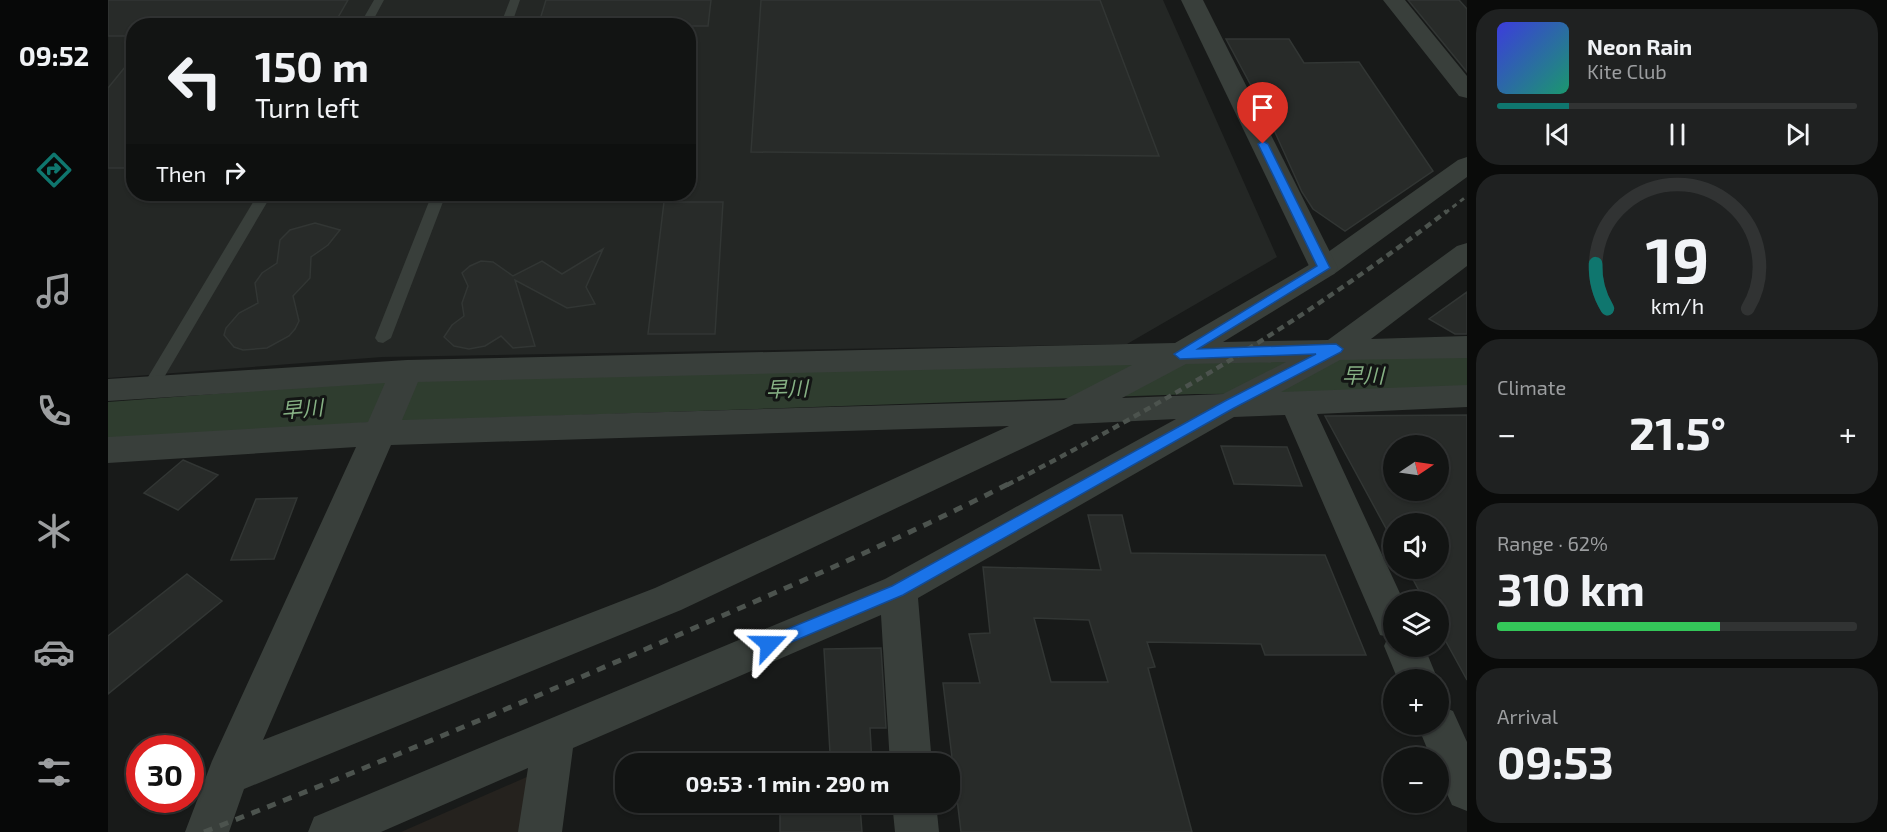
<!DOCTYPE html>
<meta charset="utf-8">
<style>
:root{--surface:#121413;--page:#1f2121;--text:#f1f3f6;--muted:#9c9ea0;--line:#313333;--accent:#0f766e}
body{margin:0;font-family:"Exo 2","Noto Sans JP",sans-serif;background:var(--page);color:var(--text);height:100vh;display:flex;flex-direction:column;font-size:22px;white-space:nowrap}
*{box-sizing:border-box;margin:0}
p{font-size:20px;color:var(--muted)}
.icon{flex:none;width:33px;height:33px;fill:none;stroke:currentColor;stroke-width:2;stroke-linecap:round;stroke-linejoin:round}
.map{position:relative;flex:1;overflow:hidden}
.drawer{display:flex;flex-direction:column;gap:9px;padding:9px;background:#0a0b0a;width:420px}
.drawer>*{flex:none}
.hud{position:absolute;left:18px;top:18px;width:570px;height:183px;border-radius:24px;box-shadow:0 2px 4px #0004,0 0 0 2px var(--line);background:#121413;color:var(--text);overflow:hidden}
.needle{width:39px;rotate:77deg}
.buttons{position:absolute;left:1275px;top:435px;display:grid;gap:12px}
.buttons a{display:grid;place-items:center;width:66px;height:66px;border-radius:50%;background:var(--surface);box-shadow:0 2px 4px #0004,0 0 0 2px var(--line);font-size:30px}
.speed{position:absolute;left:18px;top:735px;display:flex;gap:12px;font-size:30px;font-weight:700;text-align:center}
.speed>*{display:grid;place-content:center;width:78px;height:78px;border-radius:50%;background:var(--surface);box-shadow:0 2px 4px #0004,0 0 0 2px var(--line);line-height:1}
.speed .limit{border:9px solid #d22;background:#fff;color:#111}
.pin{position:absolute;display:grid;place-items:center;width:51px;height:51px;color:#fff;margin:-62px -26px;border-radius:50% 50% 50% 0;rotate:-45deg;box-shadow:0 0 6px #0007}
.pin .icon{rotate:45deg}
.me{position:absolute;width:66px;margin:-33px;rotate:67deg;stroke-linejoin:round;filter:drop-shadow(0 0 4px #0008)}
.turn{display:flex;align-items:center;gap:21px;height:126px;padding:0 30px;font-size:27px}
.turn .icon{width:78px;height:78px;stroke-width:2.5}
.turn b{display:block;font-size:42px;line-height:51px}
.then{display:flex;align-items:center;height:57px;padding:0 30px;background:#0003;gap:12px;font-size:22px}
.big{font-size:45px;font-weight:700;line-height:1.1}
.drawer .widget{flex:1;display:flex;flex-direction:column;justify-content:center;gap:9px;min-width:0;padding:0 21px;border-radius:24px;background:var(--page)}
.drawer .dial{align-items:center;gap:0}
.dial svg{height:156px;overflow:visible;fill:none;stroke:var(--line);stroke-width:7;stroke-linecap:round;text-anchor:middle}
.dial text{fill:var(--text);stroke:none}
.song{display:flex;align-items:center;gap:18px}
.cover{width:72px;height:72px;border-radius:9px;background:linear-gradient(135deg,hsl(240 70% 55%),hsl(160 70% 35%))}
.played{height:6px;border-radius:3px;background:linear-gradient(90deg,var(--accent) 20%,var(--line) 20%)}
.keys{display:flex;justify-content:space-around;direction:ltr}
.heat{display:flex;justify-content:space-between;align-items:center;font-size:33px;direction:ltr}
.charge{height:9px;border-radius:4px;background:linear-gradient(90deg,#34c759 62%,var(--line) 0)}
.trip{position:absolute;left:507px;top:753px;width:345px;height:60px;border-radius:24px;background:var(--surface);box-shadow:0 2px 4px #0004,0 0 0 2px var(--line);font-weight:700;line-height:60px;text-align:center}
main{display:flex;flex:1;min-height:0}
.dock{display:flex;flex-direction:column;width:108px;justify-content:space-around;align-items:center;background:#070808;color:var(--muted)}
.dock .icon{width:42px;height:42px}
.dock .current{color:var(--accent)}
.dock b{font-size:27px;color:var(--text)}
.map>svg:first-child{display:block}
.built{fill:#242725;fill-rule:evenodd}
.green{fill:#25221e}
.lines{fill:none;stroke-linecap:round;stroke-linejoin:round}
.river{fill:#2f3d2f;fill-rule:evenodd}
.building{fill:#282b29;stroke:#323634;stroke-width:1.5;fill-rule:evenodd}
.service{fill:#393f3b;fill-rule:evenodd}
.minor{fill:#393f3b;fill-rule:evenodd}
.tertiary{fill:#393f3b;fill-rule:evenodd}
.rail-far2{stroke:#4c534e;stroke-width:3;stroke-dasharray:5 4.5;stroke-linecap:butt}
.rail-far1{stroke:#4c534e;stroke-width:4.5;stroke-dasharray:7 5;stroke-linecap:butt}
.rail{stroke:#4c534e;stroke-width:5;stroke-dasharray:9 8;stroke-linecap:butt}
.route{fill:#1a73e8;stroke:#114b97;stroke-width:1.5}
.labels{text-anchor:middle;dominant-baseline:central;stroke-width:6;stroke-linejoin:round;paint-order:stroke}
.water-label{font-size:21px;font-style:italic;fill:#86b184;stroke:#131514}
</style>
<main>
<nav class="dock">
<b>09:52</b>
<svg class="icon current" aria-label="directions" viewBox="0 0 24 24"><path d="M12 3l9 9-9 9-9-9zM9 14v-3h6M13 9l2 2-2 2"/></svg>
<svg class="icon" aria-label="music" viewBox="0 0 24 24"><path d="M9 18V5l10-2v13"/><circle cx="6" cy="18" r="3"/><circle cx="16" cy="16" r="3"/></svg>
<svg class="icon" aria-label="phone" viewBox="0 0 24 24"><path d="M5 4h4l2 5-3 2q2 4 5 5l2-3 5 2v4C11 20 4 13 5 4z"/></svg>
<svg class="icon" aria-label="climate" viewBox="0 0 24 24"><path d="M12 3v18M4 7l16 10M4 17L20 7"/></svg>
<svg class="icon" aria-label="car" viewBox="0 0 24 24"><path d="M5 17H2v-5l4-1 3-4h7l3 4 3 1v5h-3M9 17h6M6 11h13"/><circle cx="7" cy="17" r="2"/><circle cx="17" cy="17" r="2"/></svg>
<svg class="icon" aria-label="filters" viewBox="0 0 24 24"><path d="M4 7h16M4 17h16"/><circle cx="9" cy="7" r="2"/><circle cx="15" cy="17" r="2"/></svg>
</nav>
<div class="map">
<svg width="1359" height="832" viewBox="0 0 1359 832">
<rect width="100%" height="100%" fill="#181a19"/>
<!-- built -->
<path class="built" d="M0 0H1055L1169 257 1019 344 274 357 0 378ZM26 26H580V194H26Z"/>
<!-- green -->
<path class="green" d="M421 776 412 832H293Z"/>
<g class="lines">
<!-- river -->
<path class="river" d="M1359 355V393L1087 394 265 422 0 444V402L265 382 1087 356Z"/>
</g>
<!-- building -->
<path class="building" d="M0 0H240L225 26H26V36H0Z
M438 0H603L600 26H430Z
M653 0H992L1051 156 643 152Z
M1300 0H1351L1359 9V72Z
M1118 39H1181L1196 63 1251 62 1325 171 1237 231 1205 209 1194 192 1161 119Z
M26 56V168H0V88Z
M556 202H615L607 334H540Z
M207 223 232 230 220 245 203 257 202 278 185 296 191 321 187 329 181 336 159 348 135 350 126 347 116 335 118 328 131 313 150 303 147 283 154 273 169 263 172 240 182 230Z
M495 249 478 287 487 304 459 308 407 280 427 346 405 348 393 336 377 346 361 349 346 346 336 337 344 325 356 316 354 303 360 286 354 273 362 266 373 261 385 262 405 276 434 261 454 274Z
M1359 292V334H1347L1321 319Z
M1359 415V680L1330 627V602H1317L1299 568H1330V524H1286V543L1217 416ZM1286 446H1330V490H1286Z
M1113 446 1179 447 1194 486 1126 484Z
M75 460 110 475 70 510 36 493Z
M189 498 166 559 123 560 148 499Z
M980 515H1014L1023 553 1217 555 1258 655H1157L1153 644 1039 642 1047 667 1040 668 1084 832H853L835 683H872L861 634 882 633 875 567 993 570ZM926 618 981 620 1000 682H943Z
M79 574 114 601 0 694V636Z
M773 648 778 728H762L764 764H672V752L722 753 716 649Z
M672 802H766V806H752L754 832H672Z"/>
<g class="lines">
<!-- service -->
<path class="service" d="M266 0H276L262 26H251Z
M402 0H412L403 26H392Z
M150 194H164L48 391H36L34 387Z
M324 194H338L283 338 275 343 270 342 267 338Z"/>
<!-- minor -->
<path class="minor" d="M1275 0H1297L1359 76V98L1351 96Z
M1359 157V177L1226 274 1115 342 1220 340 1349 246 1359 243V266L1263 339 1359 336V358L1232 360 1173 392 1359 385V407L1209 414 1296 602H1286V646H1316L1330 680H1290L1276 646 1280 637 1272 635 1267 623 1177 415 1126 417 810 598 824 764H782L773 615 465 748 454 832H410L420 768 273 832H200L206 817 777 579 1068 419 966 424 573 610 136 789 121 832H77L104 761 248 447 0 463V437L260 422 277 383 0 401V379L299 360 1067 343 1206 262 1350 160ZM1178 362 1115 394 1014 398 1078 364ZM1024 365 956 400 294 420 310 382ZM901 426 547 588 155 740 283 445Z
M1330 705 1345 711 1359 742V811L1344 805 1330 774V758H1323L1309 724H1330Z
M784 802H828L831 832H787Z"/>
<!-- tertiary -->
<path class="tertiary" d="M1073 0H1095L1230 268 1226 274 1216 277 1206 274 1202 268Z"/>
<!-- rail-far2 -->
<path class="rail-far2" d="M1337 213 1359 196"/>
<!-- rail-far1 -->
<path class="rail-far1" d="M899 485C1056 404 1199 319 1339 211"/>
<!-- rail -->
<path class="rail" d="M96 832C255 770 412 704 568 636 680 587 793 539 902 483"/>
</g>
<!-- route -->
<path class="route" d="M1155 141 1160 144 1222 268 1090 349 1228 344 1235 349 1233 352 1126 408 795 595 667 649H655L653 644 655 639 784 586 1117 401 1208 354 1072 359 1066 354 1209 266 1150 144Z"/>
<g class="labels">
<!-- water labels -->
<g class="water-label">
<text x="1255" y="374">早川</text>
<text transform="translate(679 388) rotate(-2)">早川</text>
<text transform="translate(194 408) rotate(-5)">早川</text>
</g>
</g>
</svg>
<div class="buttons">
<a><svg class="needle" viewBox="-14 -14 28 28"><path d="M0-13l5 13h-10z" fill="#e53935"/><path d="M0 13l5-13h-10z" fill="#9c9ea0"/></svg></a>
<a><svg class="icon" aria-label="sound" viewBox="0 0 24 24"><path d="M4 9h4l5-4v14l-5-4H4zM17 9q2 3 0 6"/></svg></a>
<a><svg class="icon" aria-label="layers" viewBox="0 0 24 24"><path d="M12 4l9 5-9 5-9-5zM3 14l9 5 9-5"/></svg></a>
<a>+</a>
<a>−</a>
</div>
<div class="speed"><div class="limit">30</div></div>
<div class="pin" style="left:1155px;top:144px;background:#d93025"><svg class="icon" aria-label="arrive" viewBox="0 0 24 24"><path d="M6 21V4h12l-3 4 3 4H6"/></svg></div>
<svg class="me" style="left:661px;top:644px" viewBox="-20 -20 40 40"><path d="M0-17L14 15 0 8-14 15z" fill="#1a73e8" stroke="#fff" stroke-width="4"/></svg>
<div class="trip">09:53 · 1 min · 290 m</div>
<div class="hud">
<div class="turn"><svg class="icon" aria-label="left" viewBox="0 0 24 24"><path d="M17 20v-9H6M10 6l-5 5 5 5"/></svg><div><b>150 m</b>Turn left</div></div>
<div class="then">Then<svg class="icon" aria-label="right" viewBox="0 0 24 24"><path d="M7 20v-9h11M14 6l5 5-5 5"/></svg></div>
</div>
</div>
<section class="drawer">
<div class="widget">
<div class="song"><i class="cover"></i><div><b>Neon Rain</b><p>Kite Club</p></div></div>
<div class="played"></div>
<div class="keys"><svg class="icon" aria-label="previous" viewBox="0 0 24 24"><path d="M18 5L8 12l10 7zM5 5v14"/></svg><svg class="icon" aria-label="pause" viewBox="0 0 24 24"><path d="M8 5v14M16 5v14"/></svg><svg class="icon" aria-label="next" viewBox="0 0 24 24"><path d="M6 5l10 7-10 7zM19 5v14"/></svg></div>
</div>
<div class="widget dial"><svg viewBox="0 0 100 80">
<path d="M14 69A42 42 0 1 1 86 69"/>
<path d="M14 69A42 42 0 0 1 8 46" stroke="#0f766e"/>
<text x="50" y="56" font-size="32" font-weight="700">19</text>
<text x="50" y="72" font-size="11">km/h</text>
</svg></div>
<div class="widget"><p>Climate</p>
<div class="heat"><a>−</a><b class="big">21.5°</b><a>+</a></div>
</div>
<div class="widget"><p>Range · 62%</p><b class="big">310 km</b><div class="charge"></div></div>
<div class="widget"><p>Arrival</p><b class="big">09:53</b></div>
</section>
</main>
